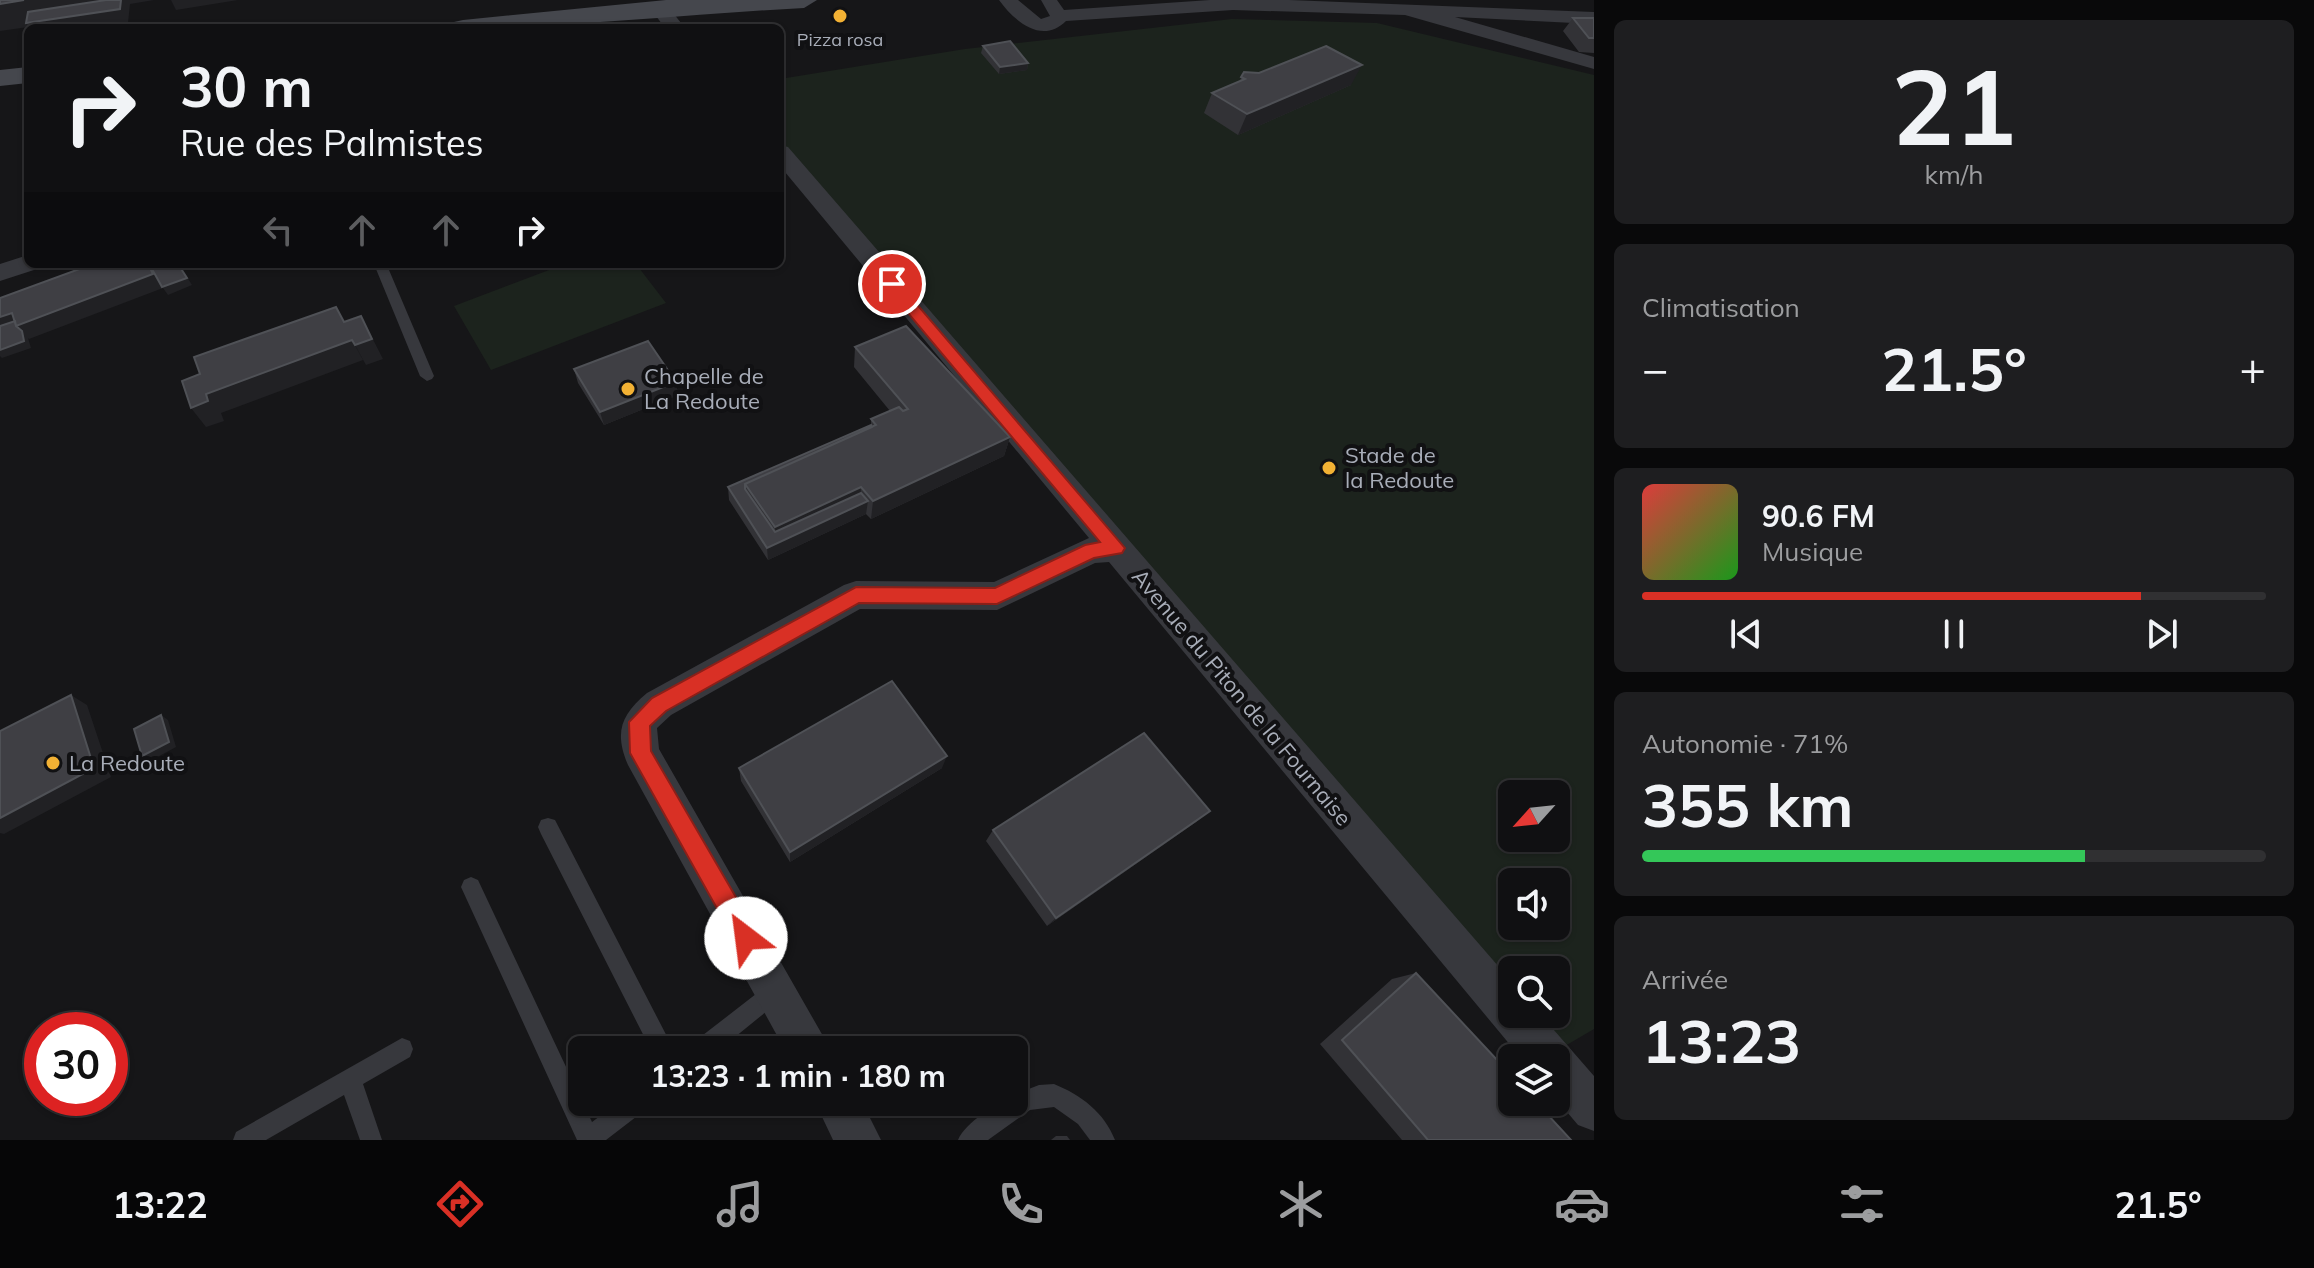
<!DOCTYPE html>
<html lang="fr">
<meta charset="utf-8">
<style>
:root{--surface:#101012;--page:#1e1e20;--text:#f1f3f6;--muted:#9c9d9f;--line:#303032;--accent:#d93025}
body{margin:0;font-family:Mulish,sans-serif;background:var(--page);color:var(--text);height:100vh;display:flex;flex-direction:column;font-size:30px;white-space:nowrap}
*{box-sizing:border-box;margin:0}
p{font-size:26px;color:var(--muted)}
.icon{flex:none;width:44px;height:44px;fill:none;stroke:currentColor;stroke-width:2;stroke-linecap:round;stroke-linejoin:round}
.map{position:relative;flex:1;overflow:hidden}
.panel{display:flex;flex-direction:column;gap:20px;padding:20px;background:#09090a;width:720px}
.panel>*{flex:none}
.guide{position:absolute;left:24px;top:24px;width:760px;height:244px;border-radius:12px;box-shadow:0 2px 6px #0004,0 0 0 2px var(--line);background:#101012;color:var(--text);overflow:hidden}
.needle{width:52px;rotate:243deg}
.buttons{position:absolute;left:1498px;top:780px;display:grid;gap:16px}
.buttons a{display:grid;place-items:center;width:72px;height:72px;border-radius:12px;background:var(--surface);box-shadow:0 2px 6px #0004,0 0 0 2px var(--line);font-size:40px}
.speed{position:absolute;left:24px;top:1012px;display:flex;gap:16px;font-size:40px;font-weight:700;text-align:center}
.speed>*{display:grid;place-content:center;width:104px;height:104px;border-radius:50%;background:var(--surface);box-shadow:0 2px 6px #0004,0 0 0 2px var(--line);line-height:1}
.speed .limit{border:12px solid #d22;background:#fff;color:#111}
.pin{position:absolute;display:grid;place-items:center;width:68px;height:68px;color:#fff;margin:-34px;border:4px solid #fff;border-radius:50%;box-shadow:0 2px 8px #0007}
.me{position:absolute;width:88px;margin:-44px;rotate:330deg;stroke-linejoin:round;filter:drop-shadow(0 0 6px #0008)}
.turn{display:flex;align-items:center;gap:28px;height:168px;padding:0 24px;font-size:36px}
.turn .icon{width:104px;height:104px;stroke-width:2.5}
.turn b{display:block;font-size:56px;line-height:68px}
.lanes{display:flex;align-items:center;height:76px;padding:0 24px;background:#0003;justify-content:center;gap:40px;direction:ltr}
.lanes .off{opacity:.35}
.big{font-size:60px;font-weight:700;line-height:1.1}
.panel .widget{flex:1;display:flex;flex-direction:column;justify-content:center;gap:12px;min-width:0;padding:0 28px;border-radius:12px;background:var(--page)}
.panel .dial{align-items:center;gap:0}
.dial b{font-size:104px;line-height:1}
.song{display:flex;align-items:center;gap:24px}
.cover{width:96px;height:96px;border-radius:12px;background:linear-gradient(135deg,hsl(0 70% 55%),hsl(120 70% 35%))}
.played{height:8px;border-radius:4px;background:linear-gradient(90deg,var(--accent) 80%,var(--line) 80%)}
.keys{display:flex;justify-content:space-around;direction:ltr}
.heat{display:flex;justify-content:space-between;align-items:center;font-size:44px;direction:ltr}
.charge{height:12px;border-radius:6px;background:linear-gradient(90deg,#34c759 71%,var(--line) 0)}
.trip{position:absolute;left:568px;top:1036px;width:460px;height:80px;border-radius:12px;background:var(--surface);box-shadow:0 2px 6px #0004,0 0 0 2px var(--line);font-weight:700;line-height:80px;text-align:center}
.tabs{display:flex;height:128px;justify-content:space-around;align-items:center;background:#060607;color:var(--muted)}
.tabs .icon{width:56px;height:56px}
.tabs .selected{color:var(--accent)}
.tabs b{font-size:36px;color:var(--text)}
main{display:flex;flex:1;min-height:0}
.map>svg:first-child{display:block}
.green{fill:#1c231d;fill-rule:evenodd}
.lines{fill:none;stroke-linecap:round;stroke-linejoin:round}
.lane{fill:#37383d;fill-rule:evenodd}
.street{fill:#37383d;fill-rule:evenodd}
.secondary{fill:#45474d;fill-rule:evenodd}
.wall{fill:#323236}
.shaded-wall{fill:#212124}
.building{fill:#3f3f44;stroke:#4f5156;stroke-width:2}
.route{fill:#d93025;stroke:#8d1f18;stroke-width:2}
.poi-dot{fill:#f2b134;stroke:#111113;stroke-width:3}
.labels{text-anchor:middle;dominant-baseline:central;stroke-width:8;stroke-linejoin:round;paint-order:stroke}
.far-poi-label{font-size:18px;fill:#a8adb8;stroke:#111113}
.poi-label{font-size:22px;fill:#a8adb8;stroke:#111113;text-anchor:start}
.street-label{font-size:22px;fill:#a8adb8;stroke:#111113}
</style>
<main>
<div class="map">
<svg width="1594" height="1140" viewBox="0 0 1594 1140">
<rect width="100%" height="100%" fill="#161618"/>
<!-- green -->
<path class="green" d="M1232 19 1377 23 1594 75V1029L1565 1046 1537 1014H1556V970H1512V985L780 141V79L965 49ZM1512 794H1556V838H1512ZM1512 882H1556V926H1512Z
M565 264H636L666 303 491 370 454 306Z"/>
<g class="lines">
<!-- lane -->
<path class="lane" d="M381 264H397L389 270 434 376 432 379 427 381 420 376 376 269Z
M548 818 555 820 674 1050H651L541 834 538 827 541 820Z
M471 877 478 880 592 1122 619 1102H648L645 1110 606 1140H577L461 887 464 880Z
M776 981 783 984 786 991 783 998 719 1050H691L694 1042 769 984Z
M402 1038 410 1041 413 1049 410 1057 363 1084 382 1140H360L344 1095 266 1140H233L236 1132Z
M1054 1084C1081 1095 1104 1112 1115 1140H1090L1078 1124 1054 1107 1030 1110 988 1140H958C965 1123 996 1102 1014 1102L1016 1094 1039 1085Z"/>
<!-- street -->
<path class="street" d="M999 0H1018L1041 19 1050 16 1041 0H1057L1064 10 1210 0H1289L1594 12V24L1455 17 1594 57V69L1405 15 1233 10 1066 21C1042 45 1014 21 999 0Z
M659 2 666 4 685 28H665L650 8Z
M780 145 788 147 1512 982V1014H1540L1594 1076V1131L1578 1125 1556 1099V1058H1521L1109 562 1095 563 997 610 860 609 671 715 657 728 659 749 831 1050H785L628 765C614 732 621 715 647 693L844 585 856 581 994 582 1089 538 780 166Z
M28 255V264H40L37 269 0 281V264Z
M815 1102H862L881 1140H833Z"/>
<!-- secondary -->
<path class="secondary" d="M666 0H817L804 8C686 14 568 28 450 28L454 22 463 20Z
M28 67V83L0 86V70Z"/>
</g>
<!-- wall -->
<path class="wall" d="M1573 18H1594V53L1579 52 1563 31Z
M983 46 1028 63 1027 70 999 74 981 53Z
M1244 72 1351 85 1238 135 1204 113 1212 93 1239 82Z
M855 347 1010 437 1004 456 871 519 866 514 768 560 729 500 728 487 871 425V419L890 411 854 367Z
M574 369 676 382 678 395 604 425 578 383Z
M739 768H942L790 862 741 781Z
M1210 811 1196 822 1047 926 986 841 993 830Z
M1416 973 1571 1140H1402L1320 1044 1392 979Z
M1056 1136H1067L1070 1140H1051Z"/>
<!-- shaded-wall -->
<path class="shaded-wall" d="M24 0H154L130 4 128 23 94 28H29L28 27 0 31V4Z
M171 0H238L176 10Z
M1028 63 1027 70 999 74 1000 67Z
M1362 65 1351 85 1238 135 1247 114Z
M148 264H179L192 285 168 295 163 288 29 339 28 338 31 348 2 358 0 356V317Z
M361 316 383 359 366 365 355 345Z
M352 340 363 360 221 413 224 421 206 427 191 408 206 394Z
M676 382 678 395 604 425 600 412Z
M1010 437 1004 456 871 519 873 501Z
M861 487 860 505 868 501 866 514 768 560 767 548 776 544 775 527Z
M71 695 87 705 111 777 4 834 0 833V818Z
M161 715 168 720 176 747 150 761 142 756Z
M947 756 942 768 790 862V852Z
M1210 811 1196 822 1047 926 1056 918Z"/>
<!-- building -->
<path class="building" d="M0 0H24L0 4Z
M106 0H121L120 9 26 23 28 12Z
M1573 18H1594V38H1589Z
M1010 41 1028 63 1000 67 983 46Z
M1326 46 1362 65 1247 114 1212 93 1245 79 1241 77 1244 72 1259 73Z
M93 264H148L153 274 16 326 12 313 0 317V298Z
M164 264H178L187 278 162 287 152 269Z
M336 307 344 322 361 316 372 339 355 345 352 340 206 394 208 401 191 408 182 381 200 374 194 357Z
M15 321 16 326 22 331 24 341 0 350V326Z
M906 326 1010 437 873 501 861 487 775 527 745 484 876 425 871 419 899 407 903 411 908 409 855 347Z
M648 341 676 382 600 412 574 369Z
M871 425 872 427 745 484V489L775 532 861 493 868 501 767 548 728 487Z
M892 681 947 756 790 852 739 768Z
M71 695 94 768 0 818V731Z
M161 715 169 742 142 756 134 729Z
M1144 733 1210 811 1056 918 993 830Z
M1416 973 1512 1076V1102H1536L1571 1140H1428L1342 1040Z"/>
<!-- route -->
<path class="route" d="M887 281H897L1125 548 1122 553 1094 558 997 604 859 603 666 711 650 726 651 751 755 930 758 938 755 946 746 950 738 946 630 753 629 722 652 698 856 587 995 588 1085 545 1100 542 887 288Z"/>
<!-- markers -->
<g class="poi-dot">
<circle cx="840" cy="16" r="8"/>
<circle cx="628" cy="389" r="8"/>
<circle cx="1329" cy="468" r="8"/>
<circle cx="53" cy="763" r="8"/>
</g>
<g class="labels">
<!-- far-poi labels -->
<g class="far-poi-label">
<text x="840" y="39">Pizza rosa</text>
</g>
<!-- poi labels -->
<g class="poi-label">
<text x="644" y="376">Chapelle de<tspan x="644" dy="25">La Redoute</tspan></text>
<text x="1345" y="455">Stade de<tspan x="1345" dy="25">la Redoute</tspan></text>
<text x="69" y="763">La Redoute</text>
</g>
<!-- street labels -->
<g class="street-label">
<text transform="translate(1242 697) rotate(50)">Avenue du Piton de la Fournaise</text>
</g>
</g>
</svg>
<div class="buttons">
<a><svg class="needle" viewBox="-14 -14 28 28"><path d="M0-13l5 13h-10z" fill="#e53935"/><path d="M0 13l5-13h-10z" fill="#9c9d9f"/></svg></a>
<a><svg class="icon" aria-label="sound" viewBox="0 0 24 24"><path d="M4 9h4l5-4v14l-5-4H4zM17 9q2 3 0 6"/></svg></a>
<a><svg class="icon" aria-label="search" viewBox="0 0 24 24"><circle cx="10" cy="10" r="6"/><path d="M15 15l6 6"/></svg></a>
<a><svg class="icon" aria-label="layers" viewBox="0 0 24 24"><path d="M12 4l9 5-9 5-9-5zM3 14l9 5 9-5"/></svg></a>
</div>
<div class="speed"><div class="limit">30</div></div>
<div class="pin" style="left:892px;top:284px;background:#d93025"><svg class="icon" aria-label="arrive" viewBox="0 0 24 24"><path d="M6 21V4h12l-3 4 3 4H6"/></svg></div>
<svg class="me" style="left:746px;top:938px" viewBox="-20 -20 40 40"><circle r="19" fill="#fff"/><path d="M0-13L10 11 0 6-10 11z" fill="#d93025"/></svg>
<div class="trip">13:23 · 1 min · 180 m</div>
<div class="guide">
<div class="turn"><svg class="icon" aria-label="right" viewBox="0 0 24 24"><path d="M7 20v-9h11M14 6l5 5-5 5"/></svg><div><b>30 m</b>Rue des Palmistes</div></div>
<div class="lanes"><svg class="icon off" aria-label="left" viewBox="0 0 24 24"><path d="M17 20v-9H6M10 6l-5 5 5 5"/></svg><svg class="icon off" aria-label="ahead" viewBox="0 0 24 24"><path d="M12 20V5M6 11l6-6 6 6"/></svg><svg class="icon off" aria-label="ahead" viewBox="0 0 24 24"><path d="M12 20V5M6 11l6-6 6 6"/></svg><svg class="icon" aria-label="right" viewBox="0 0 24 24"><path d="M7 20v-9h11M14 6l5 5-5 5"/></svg></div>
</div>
</div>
<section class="panel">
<div class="widget dial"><b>21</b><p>km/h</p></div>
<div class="widget"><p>Climatisation</p>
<div class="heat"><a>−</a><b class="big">21.5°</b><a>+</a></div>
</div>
<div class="widget">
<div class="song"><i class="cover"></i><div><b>90.6 FM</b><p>Musique</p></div></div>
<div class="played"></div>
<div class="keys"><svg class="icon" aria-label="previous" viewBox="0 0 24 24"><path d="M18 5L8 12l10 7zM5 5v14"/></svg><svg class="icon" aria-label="pause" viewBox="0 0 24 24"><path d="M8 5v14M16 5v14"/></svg><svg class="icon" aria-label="next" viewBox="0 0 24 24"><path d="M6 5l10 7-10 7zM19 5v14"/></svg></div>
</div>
<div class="widget"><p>Autonomie · 71%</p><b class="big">355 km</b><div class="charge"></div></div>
<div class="widget"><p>Arrivée</p><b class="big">13:23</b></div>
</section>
</main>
<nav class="tabs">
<b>13:22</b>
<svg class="icon selected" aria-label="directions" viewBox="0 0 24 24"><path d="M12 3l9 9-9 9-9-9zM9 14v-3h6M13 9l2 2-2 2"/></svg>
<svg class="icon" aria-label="music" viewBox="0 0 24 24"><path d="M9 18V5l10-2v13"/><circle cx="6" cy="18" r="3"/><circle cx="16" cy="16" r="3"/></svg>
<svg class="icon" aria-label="phone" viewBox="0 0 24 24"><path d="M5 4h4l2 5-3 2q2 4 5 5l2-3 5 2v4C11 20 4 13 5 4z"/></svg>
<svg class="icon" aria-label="climate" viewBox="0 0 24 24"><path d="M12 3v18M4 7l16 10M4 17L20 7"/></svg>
<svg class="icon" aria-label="car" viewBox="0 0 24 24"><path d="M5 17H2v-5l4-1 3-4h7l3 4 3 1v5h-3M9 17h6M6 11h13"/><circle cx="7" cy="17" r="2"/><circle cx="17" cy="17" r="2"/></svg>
<svg class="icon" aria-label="filters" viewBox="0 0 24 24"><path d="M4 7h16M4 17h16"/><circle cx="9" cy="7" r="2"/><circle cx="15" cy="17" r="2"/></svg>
<b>21.5°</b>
</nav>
